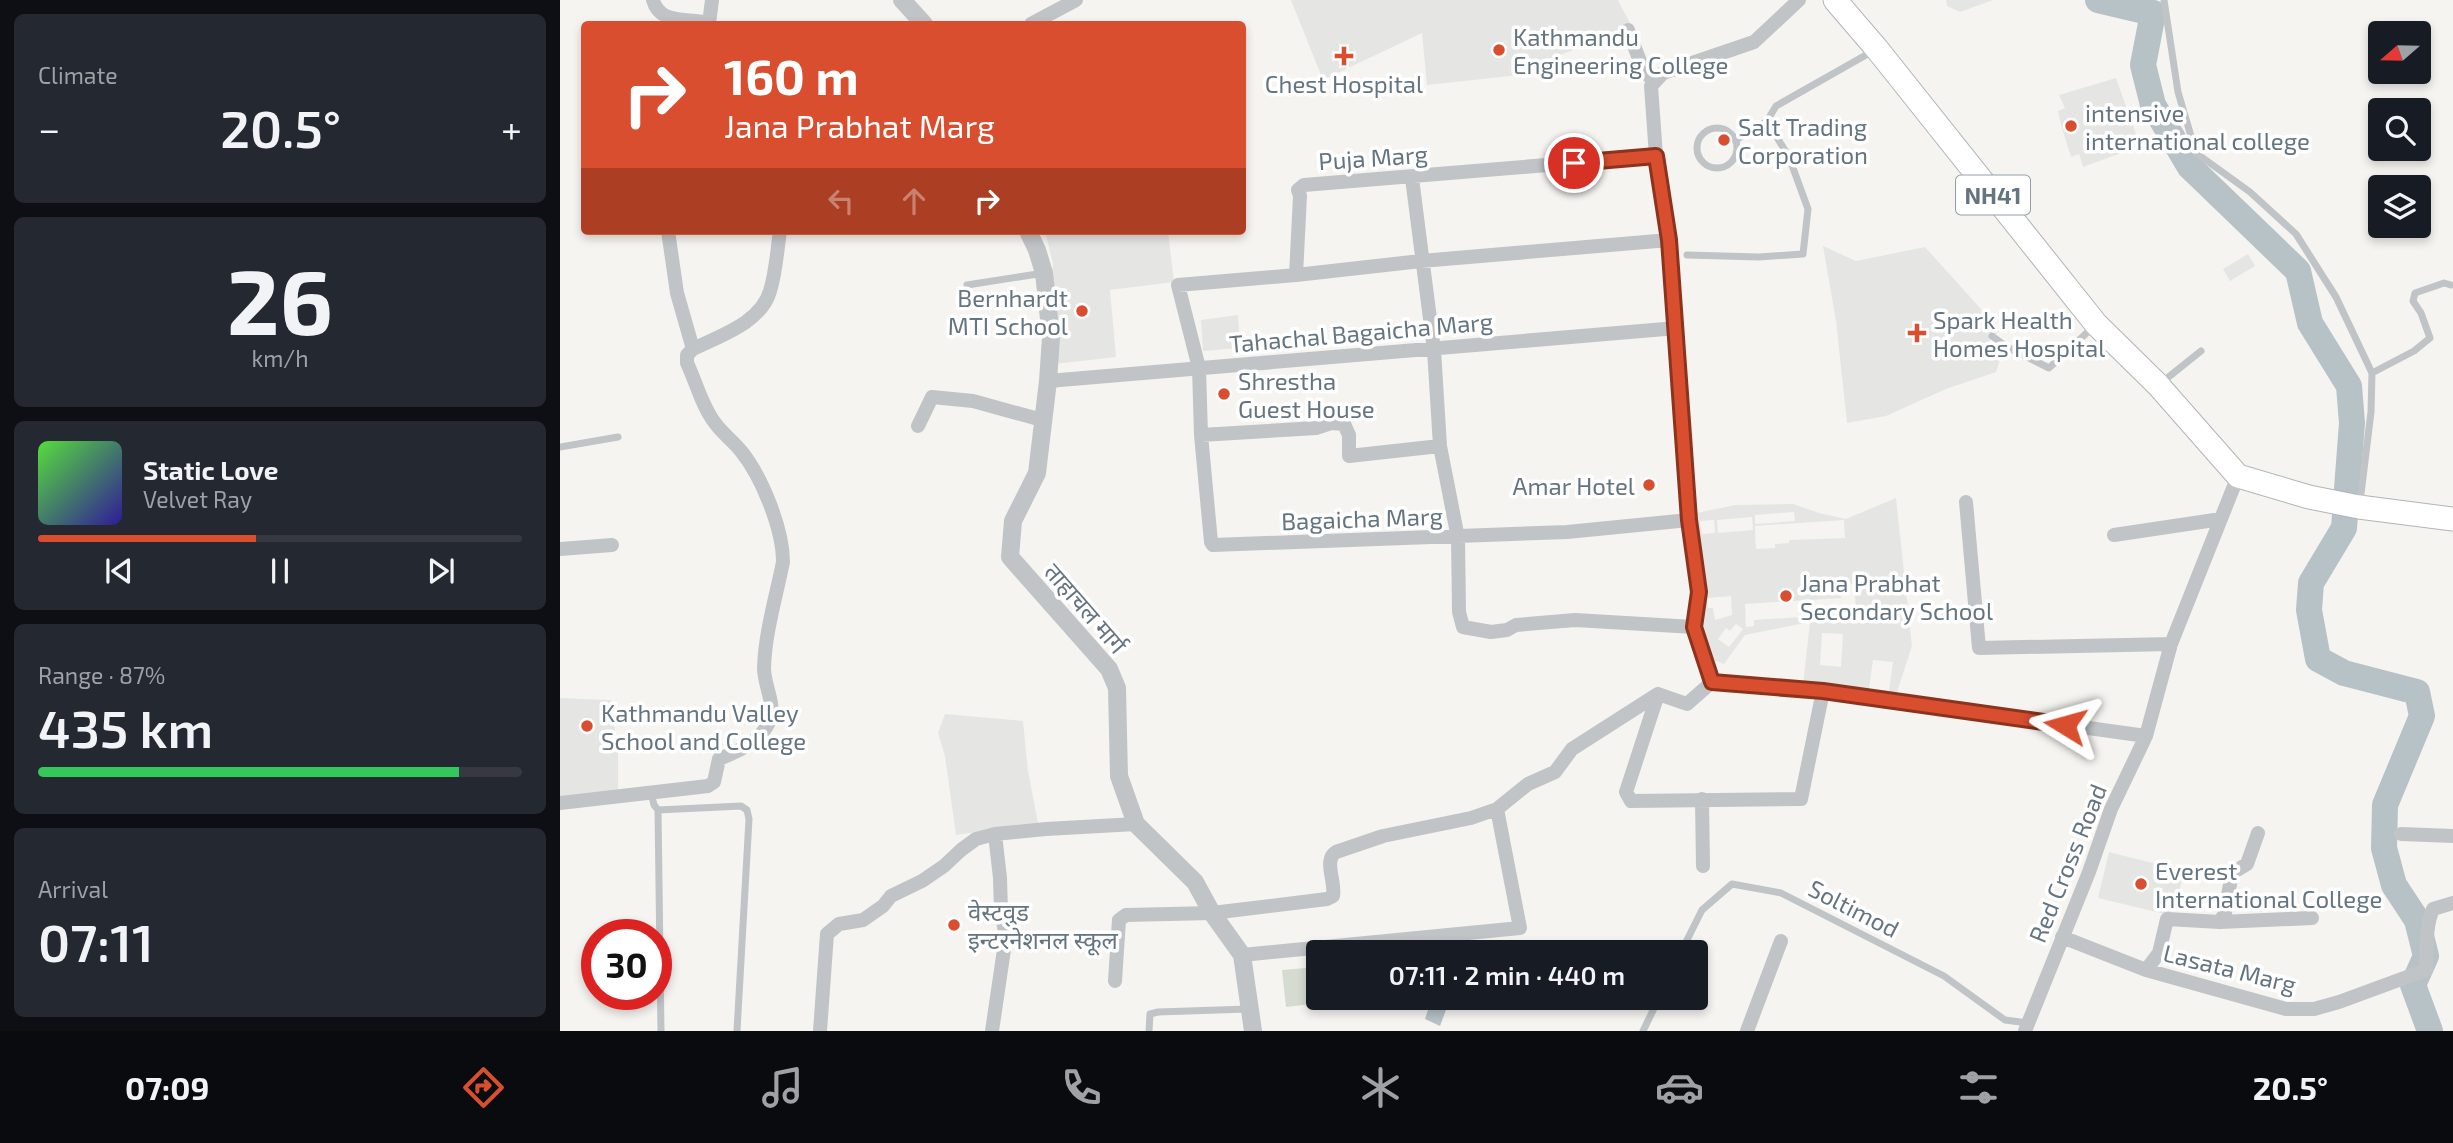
<!DOCTYPE html>
<meta charset="utf-8">
<style>
:root{--surface:#171b24;--page:#242831;--text:#f1f3f6;--muted:#9ea1a6;--line:#363941;--accent:#d84e2e}
body{margin:0;font-family:"Exo 2","Noto Sans Devanagari",sans-serif;background:var(--page);color:var(--text);height:100vh;display:flex;flex-direction:column;font-size:26px;white-space:nowrap}
*{box-sizing:border-box;margin:0}
p{font-size:23px;color:var(--muted)}
.icon{flex:none;width:38px;height:38px;fill:none;stroke:currentColor;stroke-width:2;stroke-linecap:round;stroke-linejoin:round}
.map{position:relative;flex:1;overflow:hidden}
.drawer{display:flex;flex-direction:column;gap:14px;padding:14px;background:#0d0f14;width:560px}
.drawer>*{flex:none}
.hud{position:absolute;left:21px;top:21px;width:665px;height:214px;border-radius:7px;box-shadow:0 4px 10px #0003;background:#d84e2e;color:#fff;overflow:hidden}
.needle{width:46px;rotate:250deg}
.buttons{position:absolute;left:1808px;top:21px;display:grid;gap:14px}
.buttons a{display:grid;place-items:center;width:63px;height:63px;border-radius:7px;background:var(--surface);box-shadow:0 4px 10px #0003;font-size:35px}
.speed{position:absolute;left:21px;top:919px;display:flex;gap:14px;font-size:35px;font-weight:700;text-align:center}
.speed>*{display:grid;place-content:center;width:91px;height:91px;border-radius:50%;background:var(--surface);box-shadow:0 4px 10px #0003;line-height:1}
.speed .limit{border:10px solid #d22;background:#fff;color:#111}
.pin{position:absolute;display:grid;place-items:center;width:60px;height:60px;color:#fff;margin:-30px;border:4px solid #fff;border-radius:50%;box-shadow:0 2px 7px #0007}
.me{position:absolute;width:77px;margin:-38px;rotate:278deg;stroke-linejoin:round;filter:drop-shadow(0 0 5px #0008)}
.turn{display:flex;align-items:center;gap:24px;height:147px;padding:0 28px;font-size:32px}
.turn .icon{width:91px;height:91px;stroke-width:2.5}
.turn b{display:block;font-size:49px;line-height:60px}
.lanes{display:flex;align-items:center;height:66px;padding:0 28px;background:#0003;justify-content:center;gap:35px;direction:ltr}
.lanes .off{opacity:.35}
.big{font-size:52px;font-weight:600;line-height:1.1}
.drawer .card{flex:1;display:flex;flex-direction:column;justify-content:center;gap:10px;min-width:0;padding:0 24px;border-radius:10px;background:var(--page)}
.drawer .dial{align-items:center;gap:0}
.dial b{font-size:91px;line-height:1}
.song{display:flex;align-items:center;gap:21px}
.cover{width:84px;height:84px;border-radius:10px;background:linear-gradient(135deg,hsl(110 70% 55%),hsl(250 70% 35%))}
.played{height:7px;border-radius:4px;background:linear-gradient(90deg,var(--accent) 45%,var(--line) 45%)}
.keys{display:flex;justify-content:space-around;direction:ltr}
.heat{display:flex;justify-content:space-between;align-items:center;font-size:38px;direction:ltr}
.charge{height:10px;border-radius:5px;background:linear-gradient(90deg,#34c759 87%,var(--line) 0)}
.trip{position:absolute;left:746px;top:940px;width:402px;height:70px;border-radius:7px;background:var(--surface);box-shadow:0 4px 10px #0003;font-weight:600;line-height:70px;text-align:center}
.tabs{display:flex;height:112px;justify-content:space-around;align-items:center;background:#090b0e;color:var(--muted)}
.tabs .icon{width:49px;height:49px}
.tabs .active{color:var(--accent)}
.tabs b{font-size:32px;color:var(--text)}
main{display:flex;flex:1;min-height:0}
.map>svg:first-child{display:block}
.built{fill:#e5e6e4;fill-rule:evenodd}
.green{fill:#d6dbd2}
.water{fill:#b7c2c6}
.lines{fill:none;stroke-linecap:round;stroke-linejoin:round}
.river{stroke:#b7c2c6;stroke-width:26}
.trunk-casing{stroke:#b1b5b7;stroke-width:25}
.service{stroke:#c0c4c7;stroke-width:7}
.minor{stroke:#c0c4c7;stroke-width:14}
.tertiary{stroke:#c0c4c7;stroke-width:18}
.trunk{stroke:#fff;stroke-width:23}
.route-casing{stroke:#8c331e;stroke-width:18}
.route{stroke:#d84e2e;stroke-width:12}
.poi-dot{fill:#d84e2e;stroke:#fff;stroke-width:2.5}
.labels{text-anchor:middle;dominant-baseline:central;stroke-width:7;stroke-linejoin:round;paint-order:stroke}
.shield{fill:#fff;stroke:#939ea6;stroke-width:2}
.shield-label{font-size:23px;font-weight:bold;fill:#657580}
.poi-label{font-size:24px;fill:#657580;stroke:#fff;text-anchor:start}
.street-label{font-size:24px;fill:#657580;stroke:#fff}
</style>
<main>
<section class="drawer">
<div class="card"><p>Climate</p>
<div class="heat"><a>−</a><b class="big">20.5°</b><a>+</a></div>
</div>
<div class="card dial"><b>26</b><p>km/h</p></div>
<div class="card">
<div class="song"><i class="cover"></i><div><b>Static Love</b><p>Velvet Ray</p></div></div>
<div class="played"></div>
<div class="keys"><svg class="icon" aria-label="previous" viewBox="0 0 24 24"><path d="M18 5L8 12l10 7zM5 5v14"/></svg><svg class="icon" aria-label="pause" viewBox="0 0 24 24"><path d="M8 5v14M16 5v14"/></svg><svg class="icon" aria-label="next" viewBox="0 0 24 24"><path d="M6 5l10 7-10 7zM19 5v14"/></svg></div>
</div>
<div class="card"><p>Range · 87%</p><b class="big">435 km</b><div class="charge"></div></div>
<div class="card"><p>Arrival</p><b class="big">07:11</b></div>
</section>
<div class="map">
<svg width="1893" height="1031" viewBox="0 0 1893 1031">
<rect width="100%" height="100%" fill="#f5f4f1"/>
<!-- built -->
<path class="built" d="M731 0H1058L1073 29 968 66V74L867 85 862 33 763 80Z
M1386 0H1433L1400 12 1387 6Z
M1556 78 1580 146 1523 167 1519 154 1511 157 1501 125 1498 111 1505 108 1499 95Z
M485 231H561L564 235 608 231 614 282 550 290 556 357 495 364 490 286 493 264Z
M1263 246 1296 261 1365 247 1440 330 1424 347 1440 359 1436 372 1386 389 1326 416 1287 423 1276 321Z
M1688 254 1695 266 1670 281 1663 269Z
M678 315 680 348 643 351 641 320Z
M1336 498 1352 646 1336 695 1243 685 1250 622 1185 635 1164 664 1148 658 1136 623 1132 514 1175 505 1233 504 1259 513 1286 519ZM1234 512 1235 521 1195 524V515ZM1192 517 1193 530 1158 533 1157 520ZM1154 520 1155 533 1142 534 1140 521ZM1284 520 1285 538 1229 540V543L1215 544V548L1196 549 1195 526ZM1294 584 1296 610 1287 611V614L1194 620V626L1186 627 1185 604 1281 598 1280 585ZM1171 596 1172 615 1155 620 1153 608H1148L1147 598ZM1176 624 1183 629 1169 647 1158 639 1166 628 1170 631ZM1262 633 1283 634 1281 667 1260 665ZM1313 660 1333 662 1329 691 1309 689Z
M0 698 51 700 58 752V791L0 797Z
M385 714 463 721 468 771 478 823 396 835 385 756 378 733Z
M1549 852 1624 871 1613 916 1538 898Z"/>
<!-- green -->
<path class="green" d="M758 967V998H796V999L726 1007 722 970Z"/>
<!-- water -->
<path class="water" d="M872 998H927L919 1009 890 999 880 1026 865 1019Z"/>
<g class="lines">
<!-- river -->
<path class="river" d="M1538 0 1593 13 1583 65 1593 105 1630 167 1738 271 1750 323 1789 386 1792 423 1784 528 1751 583 1749 610 1758 659 1784 673 1857 692 1862 716 1825 805 1824 848 1834 885 1857 920 1866 956 1853 985 1870 1031"/>
<defs>
<path id="trunk" d="M1275 0 1317 49 1536 324 1598 385 1678 476 1749 497 1799 507 1893 519"/>
</defs>
<!-- trunk casing -->
<use href="#trunk" class="trunk-casing"/>
<!-- service -->
<path class="service" d="M1604 0 1618 92 1636 153 1690 192 1736 234 1776 297 1812 373 1811 412 1800 502
M1137 148a20 20 0 1 1 40 0a20 20 0 1 1-40 0Z
M1176 140 1207 121
M1127 255 1199 257 1243 254 1248 209 1229 157 1207 121 1216 106 1313 51
M407 285 484 273
M1432 336 1447 347 1489 368 1533 327
M1812 373 1854 351 1870 338 1861 313 1853 301 1855 293 1884 283 1891 285
M1601 383 1641 351
M0 447 58 437
M91 793 94 805 98 810 181 806 187 810 189 819 177 1031
M98 810 101 1031
M1121 952 1142 910 1172 884 1221 893 1384 976 1445 1020 1468 1023
M589 1031 590 1014 598 1012 688 1009
M1083 1031 1099 998"/>
<!-- minor -->
<path class="minor" d="M93 0C99 23 124 19 145 22L149 19
M149 24 152 0
M471 24 516 0
M1068 30 1083 69 1094 82
M1096 156 744 185 738 190 740 196 736 275 618 285 639 368 641 435 651 542 653 545 1007 532 1129 520
M852 178 874 350 880 446 898 538 899 612 903 627 931 632 947 630 956 625 1015 620 1134 627
M108 231 117 293 133 349
M736 275 861 261 1109 240
M488 381 1117 328
M358 426 372 397 413 401 482 420
M641 435 756 428 771 423 784 424 789 435V456L880 446
M1406 502 1419 648 1611 644
M1554 535 1661 519
M0 549 52 545
M1152 682 1134 627 1138 592 1129 520 1109 240 1096 156 1091 86 1103 73 1194 42 1239 0
M1098 694 1066 792 1071 801 1241 799 1263 691
M1142 799 1143 866
M0 803 148 786 154 782 159 759C179 751 205 740 211 716 214 701 204 684 204 668 205 633 216 597 223 562 223 529 202 477 181 451 173 441 162 433 155 423 142 406 136 382 127 363V355L133 349C159 336 201 323 210 291 216 272 217 251 220 231
M1841 834 1893 836
M1660 922 1665 913 1672 873 1687 864 1698 833
M1502 937 1586 970 1726 1009H1754L1779 1002 1866 970C1867 950 1865 927 1873 909L1893 903
M682 955 960 928 937 809 968 784 995 772 1012 749 1098 694 1127 704 1152 682 1263 691 1586 736
M1586 970 1599 953 1607 919 1660 922 1752 918
M555 981 559 920 566 915 652 913 767 899 773 896C776 882 763 860 776 852L823 836 911 818 937 809
M260 1031 267 934 279 924 303 920 323 906 331 896 362 881 384 866 401 850 416 839 435 834 486 829 576 824
M432 1031 446 936 441 912 440 878 435 834
M1187 1031 1221 941
M1465 1031 1529 872 1551 809 1586 736 1611 644 1678 476"/>
<!-- tertiary -->
<path class="tertiary" d="M342 0 364 24
M468 231 477 250 484 273 491 337 488 381 477 473 453 521 450 557 549 669 557 688 559 776 576 824 635 882 652 913 682 955 693 1031"/>
<!-- trunk -->
<use href="#trunk" class="trunk"/>
</g>
<g class="lines">
<defs>
<path id="route" d="M1014 163 1096 156 1109 240 1129 520 1139 592 1134 627 1152 682 1263 691 1505 725"/>
</defs>
<!-- route casing -->
<use href="#route" class="route-casing"/>
<!-- route -->
<use href="#route" class="route"/>
</g>
<!-- markers -->
<g class="poi-dot">
<circle cx="939" cy="50" r="7"/>
<path d="M780.5 45.5h7v7h7v7h-7v7h-7v-7h-7v-7h7z"/>
<circle cx="1511" cy="126" r="7"/>
<circle cx="1164" cy="140" r="7"/>
<circle cx="522" cy="311" r="7"/>
<path d="M1353.5 322.5h7v7h7v7h-7v7h-7v-7h-7v-7h7z"/>
<circle cx="664" cy="394" r="7"/>
<circle cx="1089" cy="485" r="7"/>
<circle cx="1226" cy="596" r="7"/>
<circle cx="27" cy="726" r="7"/>
<circle cx="1581" cy="884" r="7"/>
<circle cx="394" cy="925" r="7"/>
</g>
<g class="labels">
<!-- shield labels -->
<rect class="shield" x="1396" y="175.5" width="74" height="39" rx="5"/>
<g class="shield-label">
<text x="1433" y="195">NH41</text>
</g>
<!-- poi labels -->
<g class="poi-label">
<text x="953" y="36">Kathmandu<tspan x="953" dy="28">Engineering College</tspan></text>
<text x="784" y="83" text-anchor="middle">Chest Hospital</text>
<text x="1525" y="112">intensive<tspan x="1525" dy="28">international college</tspan></text>
<text x="1178" y="126">Salt Trading<tspan x="1178" dy="28">Corporation</tspan></text>
<text x="508" y="297" text-anchor="end">Bernhardt<tspan x="508" dy="28">MTI School</tspan></text>
<text x="1373" y="319">Spark Health<tspan x="1373" dy="28">Homes Hospital</tspan></text>
<text x="678" y="380">Shrestha<tspan x="678" dy="28">Guest House</tspan></text>
<text x="1075" y="485" text-anchor="end">Amar Hotel</text>
<text x="1240" y="582">Jana Prabhat<tspan x="1240" dy="28">Secondary School</tspan></text>
<text x="41" y="712">Kathmandu Valley<tspan x="41" dy="28">School and College</tspan></text>
<text x="1595" y="870">Everest<tspan x="1595" dy="28">International College</tspan></text>
<text x="408" y="911">वेस्टवुड<tspan x="408" dy="28">इन्टरनेशनल स्कूल</tspan></text>
</g>
<!-- street labels -->
<g class="street-label">
<text transform="translate(813 157) rotate(-4)">Puja Marg</text>
<text transform="translate(801 332) rotate(-5)">Tahachal Bagaicha Marg</text>
<text transform="translate(802 518) rotate(-2)">Bagaicha Marg</text>
<text transform="translate(526 608) rotate(49)">ताहाचल मार्ग</text>
<text transform="translate(1507 863) rotate(-68)">Red Cross Road</text>
<text transform="translate(1294 908) rotate(27)">Soltimod</text>
<text transform="translate(1670 968) rotate(14)">Lasata Marg</text>
</g>
</g>
</svg>
<div class="buttons">
<a><svg class="needle" viewBox="-14 -14 28 28"><path d="M0-13l5 13h-10z" fill="#e53935"/><path d="M0 13l5-13h-10z" fill="#9ea1a6"/></svg></a>
<a><svg class="icon" aria-label="search" viewBox="0 0 24 24"><circle cx="10" cy="10" r="6"/><path d="M15 15l6 6"/></svg></a>
<a><svg class="icon" aria-label="layers" viewBox="0 0 24 24"><path d="M12 4l9 5-9 5-9-5zM3 14l9 5 9-5"/></svg></a>
</div>
<div class="speed"><div class="limit">30</div></div>
<div class="pin" style="left:1014px;top:163px;background:#d93025"><svg class="icon" aria-label="arrive" viewBox="0 0 24 24"><path d="M6 21V4h12l-3 4 3 4H6"/></svg></div>
<svg class="me" style="left:1505px;top:725px" viewBox="-20 -20 40 40"><path d="M0-17L14 15 0 8-14 15z" fill="#d84e2e" stroke="#fff" stroke-width="4"/></svg>
<div class="trip">07:11 · 2 min · 440 m</div>
<div class="hud">
<div class="turn"><svg class="icon" aria-label="right" viewBox="0 0 24 24"><path d="M7 20v-9h11M14 6l5 5-5 5"/></svg><div><b>160 m</b>Jana Prabhat Marg</div></div>
<div class="lanes"><svg class="icon off" aria-label="left" viewBox="0 0 24 24"><path d="M17 20v-9H6M10 6l-5 5 5 5"/></svg><svg class="icon off" aria-label="ahead" viewBox="0 0 24 24"><path d="M12 20V5M6 11l6-6 6 6"/></svg><svg class="icon" aria-label="right" viewBox="0 0 24 24"><path d="M7 20v-9h11M14 6l5 5-5 5"/></svg></div>
</div>
</div>
</main>
<nav class="tabs">
<b>07:09</b>
<svg class="icon active" aria-label="directions" viewBox="0 0 24 24"><path d="M12 3l9 9-9 9-9-9zM9 14v-3h6M13 9l2 2-2 2"/></svg>
<svg class="icon" aria-label="music" viewBox="0 0 24 24"><path d="M9 18V5l10-2v13"/><circle cx="6" cy="18" r="3"/><circle cx="16" cy="16" r="3"/></svg>
<svg class="icon" aria-label="phone" viewBox="0 0 24 24"><path d="M5 4h4l2 5-3 2q2 4 5 5l2-3 5 2v4C11 20 4 13 5 4z"/></svg>
<svg class="icon" aria-label="climate" viewBox="0 0 24 24"><path d="M12 3v18M4 7l16 10M4 17L20 7"/></svg>
<svg class="icon" aria-label="car" viewBox="0 0 24 24"><path d="M5 17H2v-5l4-1 3-4h7l3 4 3 1v5h-3M9 17h6M6 11h13"/><circle cx="7" cy="17" r="2"/><circle cx="17" cy="17" r="2"/></svg>
<svg class="icon" aria-label="filters" viewBox="0 0 24 24"><path d="M4 7h16M4 17h16"/><circle cx="9" cy="7" r="2"/><circle cx="15" cy="17" r="2"/></svg>
<b>20.5°</b>
</nav>
